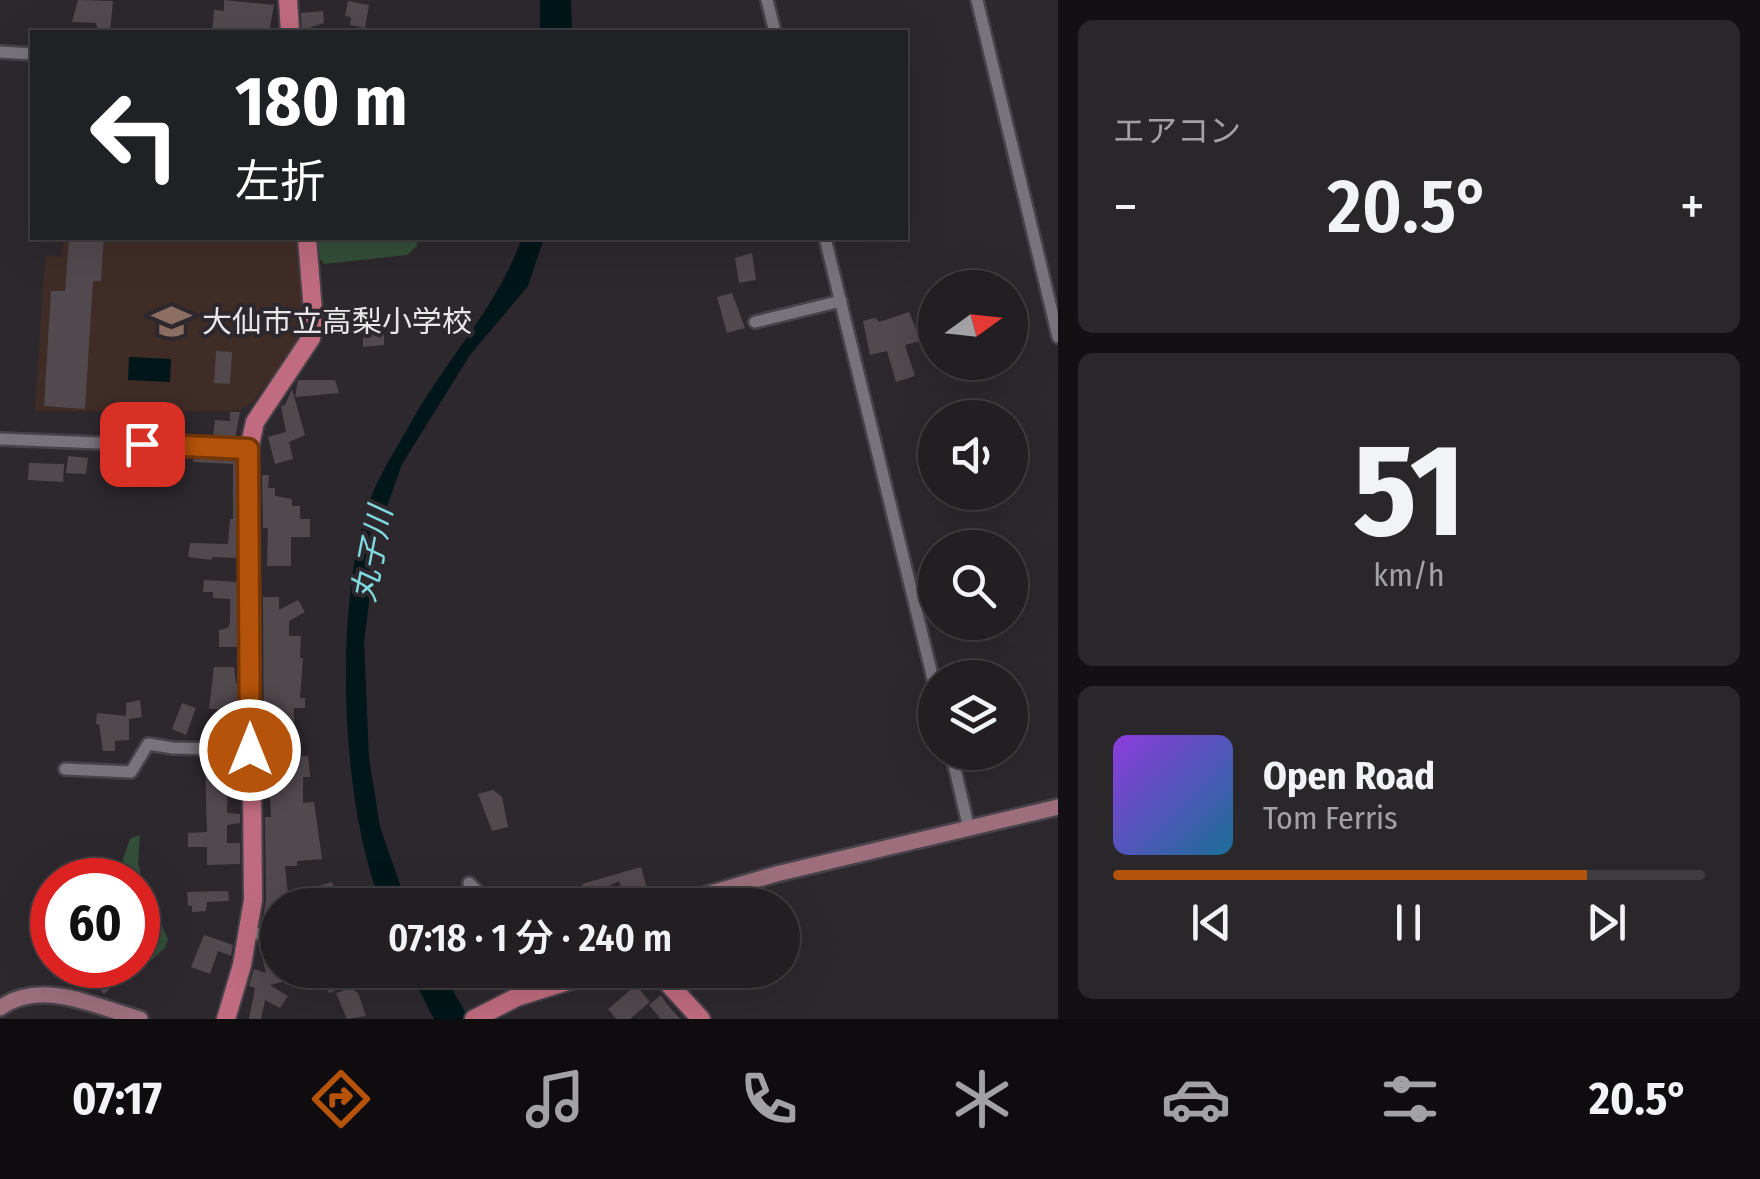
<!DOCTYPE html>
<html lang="ja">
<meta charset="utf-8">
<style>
:root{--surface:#221e22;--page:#2a272a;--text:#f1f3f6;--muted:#a2a2a5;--line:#3f3c40;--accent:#b45309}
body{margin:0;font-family:"Fira Sans Condensed","Noto Sans JP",sans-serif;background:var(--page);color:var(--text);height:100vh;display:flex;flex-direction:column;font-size:38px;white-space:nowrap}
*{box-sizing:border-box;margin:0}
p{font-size:32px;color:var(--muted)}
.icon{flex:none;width:55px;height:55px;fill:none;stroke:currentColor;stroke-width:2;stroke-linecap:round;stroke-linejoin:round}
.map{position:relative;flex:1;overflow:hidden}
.drawer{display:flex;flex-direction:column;gap:20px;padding:20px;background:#131013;width:702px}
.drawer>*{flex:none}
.guide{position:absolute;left:30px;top:30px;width:878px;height:210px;border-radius:0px;box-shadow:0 10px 40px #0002,0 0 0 2px var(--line);background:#202124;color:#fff;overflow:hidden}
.needle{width:65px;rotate:75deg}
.buttons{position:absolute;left:918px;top:270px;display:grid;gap:20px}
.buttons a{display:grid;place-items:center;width:110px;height:110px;border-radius:50%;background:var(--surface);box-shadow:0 10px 40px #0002,0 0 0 2px var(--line);font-size:50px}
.speed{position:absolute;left:30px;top:858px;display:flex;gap:20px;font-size:50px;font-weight:700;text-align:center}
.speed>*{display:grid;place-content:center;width:130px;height:130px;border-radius:50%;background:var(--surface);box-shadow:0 10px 40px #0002,0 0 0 2px var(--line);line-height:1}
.speed .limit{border:15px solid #d22;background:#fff;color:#111}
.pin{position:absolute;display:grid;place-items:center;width:85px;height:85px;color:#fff;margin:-42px;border-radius:20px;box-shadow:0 5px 15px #0006}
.me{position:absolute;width:110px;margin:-55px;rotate:0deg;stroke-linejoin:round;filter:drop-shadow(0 0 8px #0008)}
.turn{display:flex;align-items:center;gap:35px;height:210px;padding:0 40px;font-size:45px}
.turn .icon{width:130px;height:130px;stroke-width:2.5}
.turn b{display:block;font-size:70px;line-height:85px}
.big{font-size:75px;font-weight:600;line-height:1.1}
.drawer .tile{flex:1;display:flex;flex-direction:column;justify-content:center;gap:15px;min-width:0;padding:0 35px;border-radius:15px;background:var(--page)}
.drawer .dial{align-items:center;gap:0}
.dial b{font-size:130px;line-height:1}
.song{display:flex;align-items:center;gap:30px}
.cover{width:120px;height:120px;border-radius:15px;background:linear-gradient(135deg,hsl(270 70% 55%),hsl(200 70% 35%))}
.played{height:10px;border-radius:5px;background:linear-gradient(90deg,var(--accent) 80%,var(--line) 80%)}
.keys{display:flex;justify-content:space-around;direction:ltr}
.heat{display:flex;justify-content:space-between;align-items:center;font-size:55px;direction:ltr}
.trip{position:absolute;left:260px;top:888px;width:540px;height:100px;border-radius:50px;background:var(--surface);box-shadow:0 10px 40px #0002,0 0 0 2px var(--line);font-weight:600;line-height:100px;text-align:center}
.tabs{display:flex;height:160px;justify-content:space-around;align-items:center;background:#0e0c0e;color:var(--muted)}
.tabs .icon{width:70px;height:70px}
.tabs .selected{color:var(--accent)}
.tabs b{font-size:45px;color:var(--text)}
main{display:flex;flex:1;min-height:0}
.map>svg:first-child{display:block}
.education{fill:#3f2c26}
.green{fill:#344f39}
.water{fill:#001618}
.building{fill:#52494e}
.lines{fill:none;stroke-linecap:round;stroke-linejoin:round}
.street-casing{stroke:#48434a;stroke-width:16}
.secondary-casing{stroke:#48434a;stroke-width:20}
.primary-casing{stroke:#48434a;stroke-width:22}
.street{stroke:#79737b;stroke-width:11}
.secondary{stroke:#9d6f7d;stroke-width:15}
.primary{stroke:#c06b7f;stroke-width:18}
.route-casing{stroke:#753606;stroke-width:25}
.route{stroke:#b45309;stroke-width:18}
.labels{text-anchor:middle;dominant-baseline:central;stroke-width:8;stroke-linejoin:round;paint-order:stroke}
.poi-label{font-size:30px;fill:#e9e6ea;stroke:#2d282e;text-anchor:start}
.water-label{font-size:32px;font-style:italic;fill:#7fdadf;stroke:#2d282e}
</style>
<main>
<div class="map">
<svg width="1058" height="1019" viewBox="0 0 1058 1019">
<rect width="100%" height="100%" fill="#2d282e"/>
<!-- education -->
<path class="education" d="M63 238H296L304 314 303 329 298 343 252 403 238 411H35L45 256 62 257Z"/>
<!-- green -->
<path class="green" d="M317 238H416L417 246 407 255 324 264 320 259Z
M140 835 138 863 143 883 168 939 165 948 130 979 119 965H138V880H123V859L130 839Z"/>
<!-- water -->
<path class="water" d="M540 0H571L572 32H540Z
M522 238H544L528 286 470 355 402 464 378 532 364 642 369 758 380 827 407 905H382C340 804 333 604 370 500 379 475 396 449 409 426 445 360 496 310 522 238Z
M129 357 171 359 170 382 128 380Z
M409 970H441L469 1019H434Z"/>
<!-- building -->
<path class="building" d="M78 0 113 1 110 32H98L96 23 72 22Z
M224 0 274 5 269 32H212L214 10 224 11Z
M348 1 369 5 365 28 350 25 351 17 345 16Z
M323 11 324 23 311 27V32H302L301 13Z
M69 238H104L101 281H93L85 409 44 406 51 291H65Z
M752 253 756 280 739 283 735 258Z
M732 293 745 328 727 333 717 297Z
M909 312 921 341 905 345 915 376 896 382 887 351 870 355 863 321 875 318 879 322Z
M375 327H384V345L363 347V332L375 330Z
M216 351 232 352 230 384 214 383Z
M298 380H335L339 393 295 397Z
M292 389 305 435 289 442 293 459 275 464 268 437 286 432 281 406 285 405Z
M230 412H240L235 439 213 438 215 420 230 421Z
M108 453 136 454 134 478H112L114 461H107Z
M68 456 88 458 86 474 66 473Z
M193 456 237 458V558L212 557V560L188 557 190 543 228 544 230 519H233V464L193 462Z
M29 463 64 464 63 482 28 480Z
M262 475H269L268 488H275V496L292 499V506H300V519H310V537H291V566H267L268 528H263Z
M204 580 238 582V647H219V630L228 628 230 623V599L213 598V592H203Z
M263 597H279V610L298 600 305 612 289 621V636H301L300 658H303L300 698H305V708H294V729L298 756H308L310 777H303V803L314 802 322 859 297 861V866H285L288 895 332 882 338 905H278V923L266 924H262L266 900 265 817H271L270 798H265L264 787H269V763H264Z
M214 667H234L236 683H239V731L233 735V740H219L218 709H209Z
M140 700 142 717 129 719V740L115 741V751H103L99 724H96L97 713 126 716V703Z
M182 703 196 708 186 735 172 729Z
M205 758 227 759 229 762 231 787H228L227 813 240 814V823L227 825V843H240V864L207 865V847H188V833L207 832Z
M493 790 502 797 508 827 492 831 478 794Z
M641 867 648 892 624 898 619 881 587 896 582 884Z
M228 891 229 901 207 902 206 911 192 912V906H188L187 892Z
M204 935 233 945 231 956 218 951 210 974 191 967Z
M263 943H278V970H331L337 990 329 993 325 982 311 986 305 976 270 985 288 996 280 1008 265 1000 261 1019H249L255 988 249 986 254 969 266 973 259 944Z
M107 965H115L124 975 104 994 90 979Z
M636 985 650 1002 630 1019H616L608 1009Z
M351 988 358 993 366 1016 347 1019 336 993Z
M661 995 667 1004 680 1019H661L649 1005Z"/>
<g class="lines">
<defs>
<path id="street" d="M767 0 775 32
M977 0 1058 337
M0 52 32 54
M825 238 935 687
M755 322 841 301
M0 439 249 449
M951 752 969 829
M65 769 131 772 148 744 173 748 250 750
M469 883 491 905
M513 905C537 898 555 895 579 905
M248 933 278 934"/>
<path id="secondary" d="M670 905 776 874 1058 807
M0 1008C41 978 97 1007 140 1019"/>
<path id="primary" d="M288 0 290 32
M641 970 666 981 701 1019
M226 1019 242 965 253 900 249 449 255 422 311 338 314 324 307 238
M474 1019 517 997 604 970"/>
</defs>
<!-- street casing -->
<use href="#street" class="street-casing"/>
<!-- secondary casing -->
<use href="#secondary" class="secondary-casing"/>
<!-- primary casing -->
<use href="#primary" class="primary-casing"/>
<!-- street -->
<use href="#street" class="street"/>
<!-- secondary -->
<use href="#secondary" class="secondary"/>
<!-- primary -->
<use href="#primary" class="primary"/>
</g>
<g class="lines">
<defs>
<path id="route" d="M142 444 248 449 250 750"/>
</defs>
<!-- route casing -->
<use href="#route" class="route-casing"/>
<!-- route -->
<use href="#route" class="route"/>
</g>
<!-- icons -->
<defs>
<symbol id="school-bare" viewBox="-9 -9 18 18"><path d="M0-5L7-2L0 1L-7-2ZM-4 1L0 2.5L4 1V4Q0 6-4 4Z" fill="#8d6e63" stroke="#2d282e" stroke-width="2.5" paint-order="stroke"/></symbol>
</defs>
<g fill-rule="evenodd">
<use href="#school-bare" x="144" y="294" width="55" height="55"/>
</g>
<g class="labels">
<!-- poi labels -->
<g class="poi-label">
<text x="202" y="322">大仙市立高梨小学校</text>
</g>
<!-- water labels -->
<g class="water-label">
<text transform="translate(372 554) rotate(-79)">丸子川</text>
</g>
</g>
</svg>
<div class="buttons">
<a><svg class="needle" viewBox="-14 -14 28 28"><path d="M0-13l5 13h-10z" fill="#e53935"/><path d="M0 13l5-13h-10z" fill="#a2a2a5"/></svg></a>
<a><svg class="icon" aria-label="sound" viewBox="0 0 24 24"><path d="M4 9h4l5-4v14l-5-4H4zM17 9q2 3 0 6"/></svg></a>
<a><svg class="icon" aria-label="search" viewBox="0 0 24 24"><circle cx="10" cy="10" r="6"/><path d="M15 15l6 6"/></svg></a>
<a><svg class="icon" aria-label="layers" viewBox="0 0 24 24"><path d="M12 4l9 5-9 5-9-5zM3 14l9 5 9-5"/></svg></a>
</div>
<div class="speed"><div class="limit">60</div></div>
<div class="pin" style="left:142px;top:444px;background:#d93025"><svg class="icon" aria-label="arrive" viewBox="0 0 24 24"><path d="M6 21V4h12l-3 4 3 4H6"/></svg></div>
<svg class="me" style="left:250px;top:750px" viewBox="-20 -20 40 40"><circle r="17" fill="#b45309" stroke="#fff" stroke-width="3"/><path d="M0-11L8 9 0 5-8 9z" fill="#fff"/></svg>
<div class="trip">07:18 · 1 分 · 240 m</div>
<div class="guide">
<div class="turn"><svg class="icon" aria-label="left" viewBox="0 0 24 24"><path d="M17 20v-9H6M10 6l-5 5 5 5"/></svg><div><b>180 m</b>左折</div></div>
</div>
</div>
<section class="drawer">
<div class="tile"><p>エアコン</p>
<div class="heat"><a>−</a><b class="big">20.5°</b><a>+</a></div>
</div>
<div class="tile dial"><b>51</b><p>km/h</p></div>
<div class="tile">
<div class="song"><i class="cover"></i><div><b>Open Road</b><p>Tom Ferris</p></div></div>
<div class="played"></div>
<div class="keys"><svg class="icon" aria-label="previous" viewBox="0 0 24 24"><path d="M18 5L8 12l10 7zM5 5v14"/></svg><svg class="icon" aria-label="pause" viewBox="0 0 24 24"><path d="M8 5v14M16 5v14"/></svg><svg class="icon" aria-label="next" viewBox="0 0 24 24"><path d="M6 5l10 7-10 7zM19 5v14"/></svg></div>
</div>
</section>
</main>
<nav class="tabs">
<b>07:17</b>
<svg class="icon selected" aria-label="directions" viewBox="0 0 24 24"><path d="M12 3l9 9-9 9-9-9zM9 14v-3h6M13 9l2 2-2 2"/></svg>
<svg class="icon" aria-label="music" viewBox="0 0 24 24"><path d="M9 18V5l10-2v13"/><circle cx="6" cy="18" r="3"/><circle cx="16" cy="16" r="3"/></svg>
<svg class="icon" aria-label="phone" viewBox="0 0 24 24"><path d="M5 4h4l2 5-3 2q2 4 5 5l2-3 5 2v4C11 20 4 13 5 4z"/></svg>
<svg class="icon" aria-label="climate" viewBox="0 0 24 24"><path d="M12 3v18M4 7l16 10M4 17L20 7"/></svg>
<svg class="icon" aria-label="car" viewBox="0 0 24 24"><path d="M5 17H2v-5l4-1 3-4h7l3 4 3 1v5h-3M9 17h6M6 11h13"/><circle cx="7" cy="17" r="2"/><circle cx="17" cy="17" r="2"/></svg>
<svg class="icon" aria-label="filters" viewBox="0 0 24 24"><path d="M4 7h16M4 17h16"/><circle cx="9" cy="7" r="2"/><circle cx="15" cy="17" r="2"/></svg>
<b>20.5°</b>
</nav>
